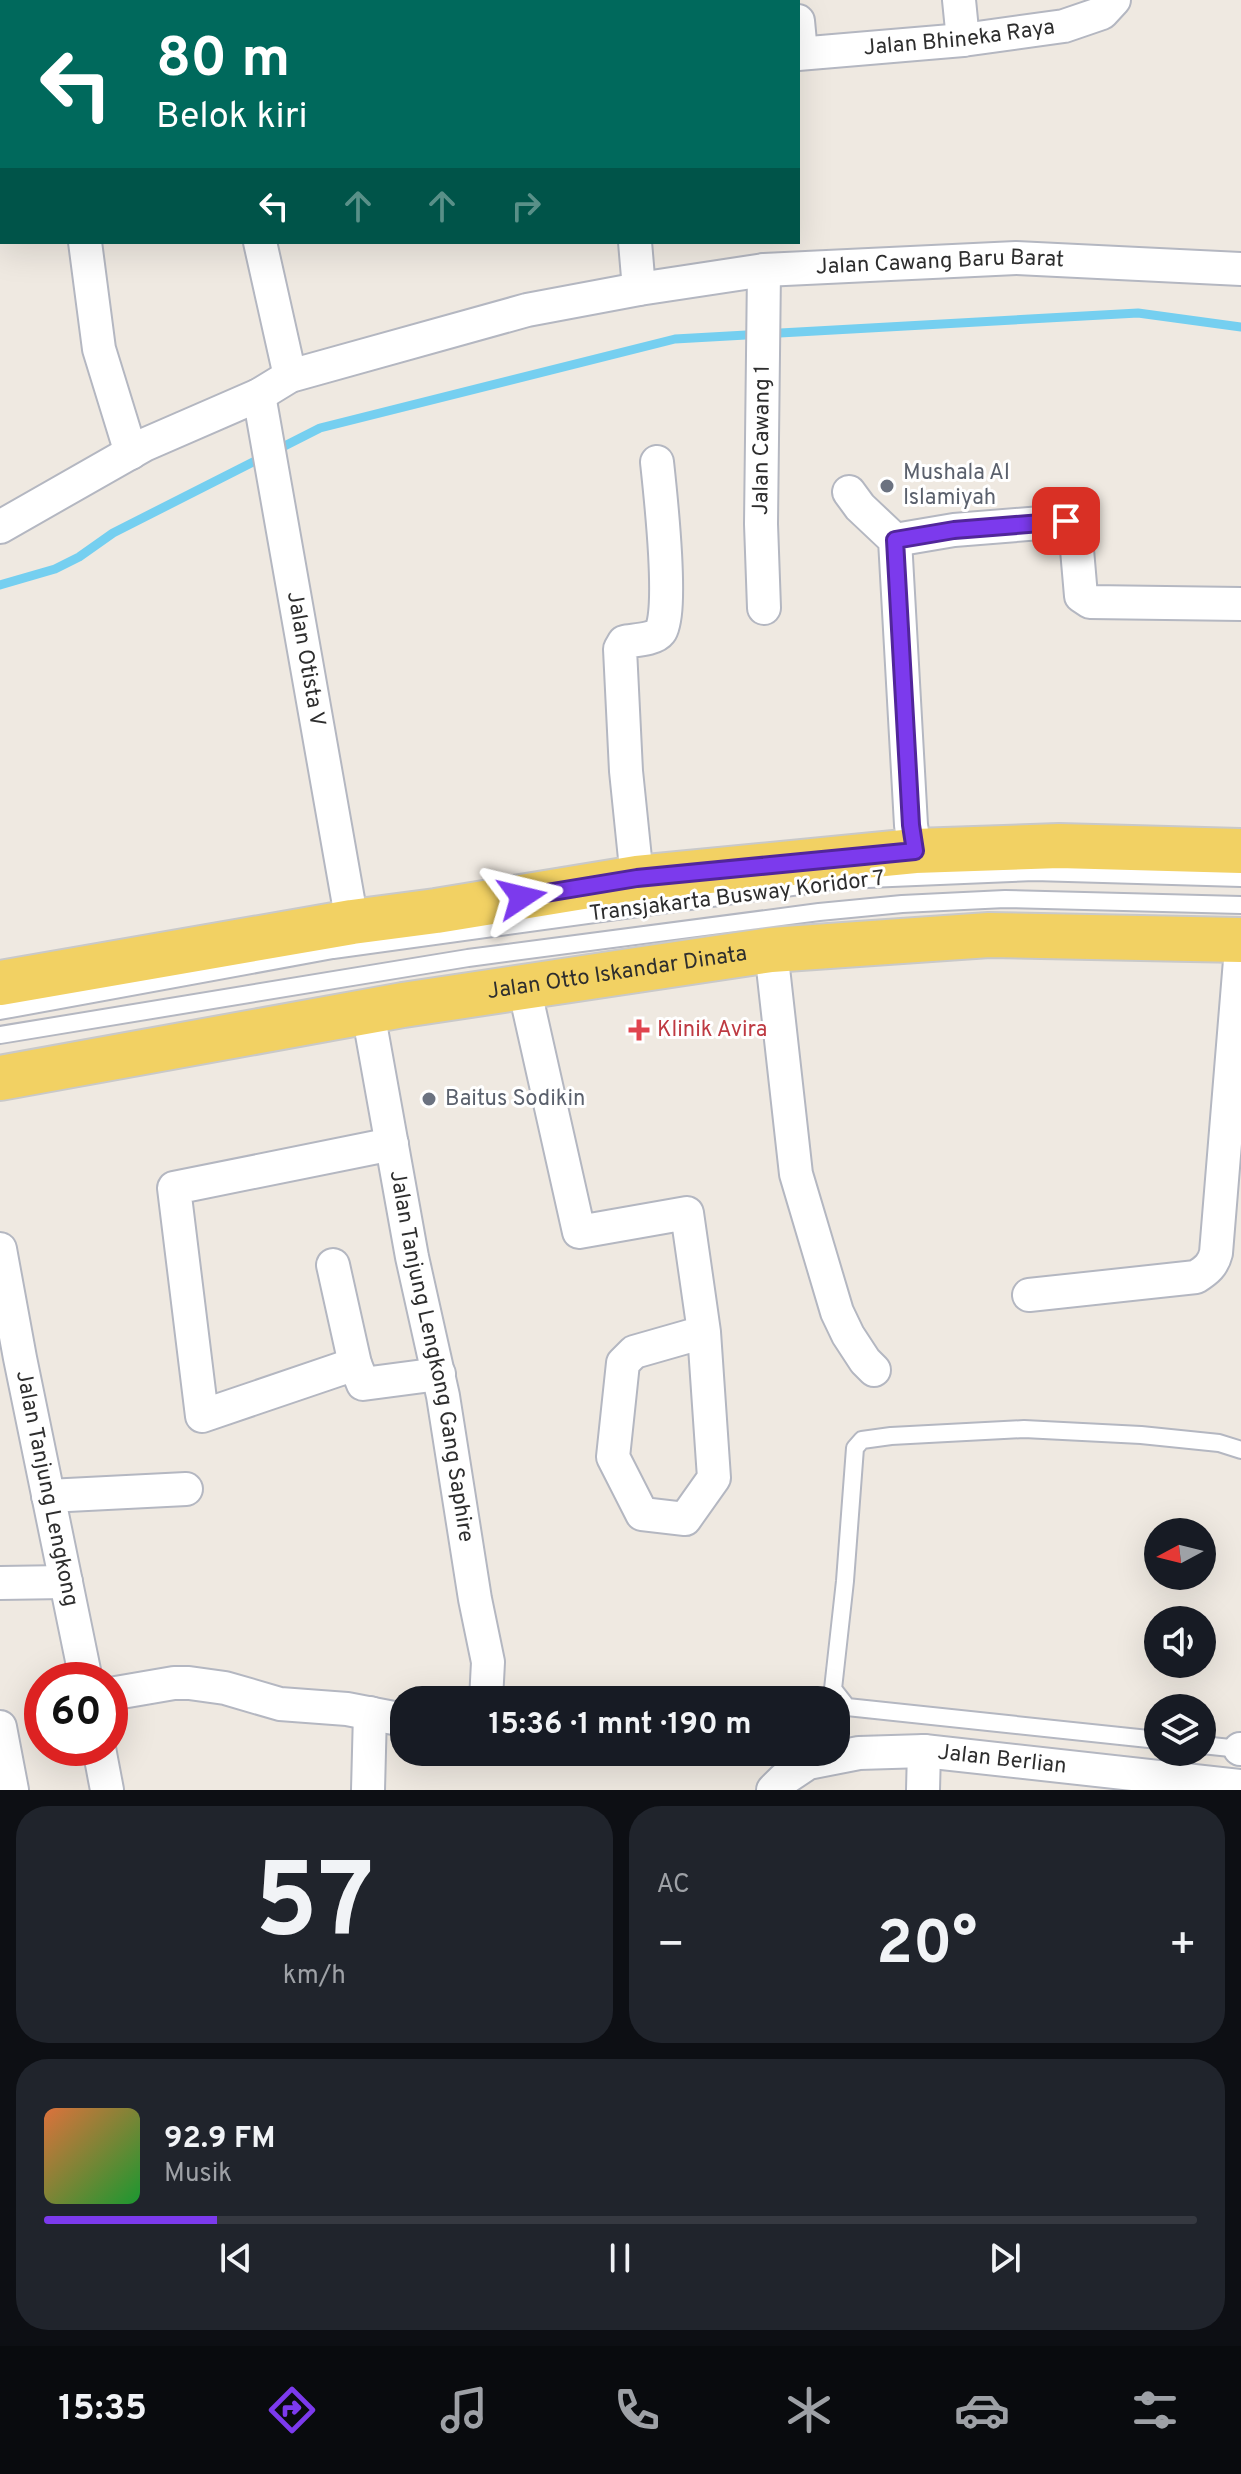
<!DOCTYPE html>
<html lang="id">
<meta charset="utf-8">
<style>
:root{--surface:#171b24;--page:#20242c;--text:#f1f3f6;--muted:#9ea1a6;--line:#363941;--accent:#7c3aed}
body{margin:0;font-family:Overpass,sans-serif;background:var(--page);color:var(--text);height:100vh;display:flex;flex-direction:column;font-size:30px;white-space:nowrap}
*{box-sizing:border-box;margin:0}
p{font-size:26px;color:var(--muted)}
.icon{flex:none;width:44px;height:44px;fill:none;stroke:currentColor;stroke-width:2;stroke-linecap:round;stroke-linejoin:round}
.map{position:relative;height:1790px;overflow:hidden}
.side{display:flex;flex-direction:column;gap:16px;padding:16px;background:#0d0f14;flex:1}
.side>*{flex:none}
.top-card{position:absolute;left:0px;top:0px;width:800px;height:244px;box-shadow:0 8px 32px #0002;background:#00695c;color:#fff;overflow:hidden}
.needle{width:52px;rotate:263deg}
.controls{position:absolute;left:1144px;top:1518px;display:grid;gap:16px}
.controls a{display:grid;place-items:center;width:72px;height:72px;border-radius:50%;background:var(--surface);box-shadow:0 8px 32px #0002;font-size:40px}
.speed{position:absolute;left:24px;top:1662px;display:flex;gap:16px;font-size:40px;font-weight:700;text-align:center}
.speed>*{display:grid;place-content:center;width:104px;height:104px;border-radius:50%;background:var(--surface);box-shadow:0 8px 32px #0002;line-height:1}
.speed .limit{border:12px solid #d22;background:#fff;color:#111}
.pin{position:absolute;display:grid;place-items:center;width:68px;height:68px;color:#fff;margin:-34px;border-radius:16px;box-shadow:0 4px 12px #0006}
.me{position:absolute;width:88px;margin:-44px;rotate:80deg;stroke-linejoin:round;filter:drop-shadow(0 0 6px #0008)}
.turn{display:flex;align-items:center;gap:28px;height:168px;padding:0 24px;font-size:36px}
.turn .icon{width:104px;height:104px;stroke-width:2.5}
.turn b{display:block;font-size:56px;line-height:68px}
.lanes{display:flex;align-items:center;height:76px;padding:0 24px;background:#0003;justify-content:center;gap:40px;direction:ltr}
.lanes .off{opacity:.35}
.big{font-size:60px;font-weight:700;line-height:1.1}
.side .tile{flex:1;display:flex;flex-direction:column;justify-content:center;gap:12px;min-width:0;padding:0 28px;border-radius:32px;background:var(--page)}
.side .dial{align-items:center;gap:0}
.dial b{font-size:104px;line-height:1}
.song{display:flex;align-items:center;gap:24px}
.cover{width:96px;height:96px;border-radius:12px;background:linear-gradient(135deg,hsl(20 70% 55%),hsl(130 70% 35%))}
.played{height:8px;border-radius:4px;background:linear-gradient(90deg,var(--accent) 15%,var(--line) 15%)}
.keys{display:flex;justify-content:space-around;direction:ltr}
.heat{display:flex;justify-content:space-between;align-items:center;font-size:44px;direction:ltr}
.side .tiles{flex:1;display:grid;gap:16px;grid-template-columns:1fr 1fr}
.tile:last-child{grid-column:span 2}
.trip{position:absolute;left:390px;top:1686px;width:460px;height:80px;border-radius:32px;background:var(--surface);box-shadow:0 8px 32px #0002;font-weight:700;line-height:80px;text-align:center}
.menu{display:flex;height:128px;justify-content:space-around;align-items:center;background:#090b0e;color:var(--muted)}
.menu .icon{width:56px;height:56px}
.menu .selected{color:var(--accent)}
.menu b{font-size:36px;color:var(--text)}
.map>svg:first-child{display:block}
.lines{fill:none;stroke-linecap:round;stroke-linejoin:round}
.stream{stroke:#75cff0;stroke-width:9}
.lane-casing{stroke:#b4b7c1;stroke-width:20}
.street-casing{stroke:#b4b7c1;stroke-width:36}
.primary-casing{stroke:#c9c9c9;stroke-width:48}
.lane{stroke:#fff;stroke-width:16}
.street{stroke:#fff;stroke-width:32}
.primary{stroke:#f2d163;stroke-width:44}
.route-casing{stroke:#51269a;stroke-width:20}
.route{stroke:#7c3aed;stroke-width:14}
.worship-dot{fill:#6b7280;stroke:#fff;stroke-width:3}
.health-dot{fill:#e0444e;stroke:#fff;stroke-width:3}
.labels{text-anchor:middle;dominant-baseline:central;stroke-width:6;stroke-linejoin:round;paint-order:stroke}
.street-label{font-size:22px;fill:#2e2e2e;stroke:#fff}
.worship-label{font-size:22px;fill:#5b616d;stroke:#fff;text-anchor:start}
.health-label{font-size:22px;fill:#be3a42;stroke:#fff;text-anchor:start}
</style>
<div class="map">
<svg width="1241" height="1790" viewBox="0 0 1241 1790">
<rect width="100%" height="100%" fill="#efe9e1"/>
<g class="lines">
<!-- stream -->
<path class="stream" d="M0 585 55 569 79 557 113 533 320 428 675 339 1138 313 1241 327"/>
<defs>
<path id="lane" d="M0 1011 333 950 844 880 1034 872 1241 878
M0 1035 468 958 819 912 902 904 1005 899 1241 905
M1158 1740 847 1707 833 1689 845 1581 855 1448 862 1440 891 1436 1024 1429 1141 1435 1219 1443 1241 1450
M1202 1745 1240 1749 1241 1747"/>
<g id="street">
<path d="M218 0V2"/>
<path d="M381 0V2"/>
<path d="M604 0 605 2"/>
<path d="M959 0 963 40"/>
<path d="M168 2 179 0"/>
<path d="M798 21 801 53"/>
<path id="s1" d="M798 54 963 40 1064 26 1102 13 1114 0"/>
<path d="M85 242 99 349 131 453"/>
<path d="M260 242 290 376"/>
<path d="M635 242 639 289"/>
<path id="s2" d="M259 395 352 922"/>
<path d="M849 492 860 507 895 540 911 825 915 851"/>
<path id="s3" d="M0 527 144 445 259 395 290 376 527 310 639 289 764 270 1016 258 1241 269"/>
<path d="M895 540 954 530 1066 521 1071 522 1076 538 1081 596 1090 602 1241 604"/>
<path id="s4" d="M764 608 761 524 764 270"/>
<path d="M637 878 626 771 620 649 624 642C633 640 654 640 660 632 674 614 660 490 657 462"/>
<path d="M771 950 796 1174 837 1312 848 1335 865 1361 874 1370"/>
<path d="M524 987 579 1232 687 1213 704 1332 714 1478 685 1519 642 1514 613 1457 623 1363 634 1352 704 1332"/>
<path id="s5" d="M368 1012 412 1257 443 1396 475 1599 488 1662 486 1700"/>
<path d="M392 1144 174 1188 202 1416 355 1364 363 1384 439 1374"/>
<path id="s6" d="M0 1249 20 1358 86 1680"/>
<path d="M333 1265 355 1364"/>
<path d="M1029 1295 1196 1277C1207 1270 1213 1265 1216 1253L1241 948"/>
<path d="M48 1496 186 1489"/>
<path d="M0 1583 66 1582"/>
<path d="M110 1694 174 1683H189L225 1688 280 1704 347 1709 404 1720"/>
<path d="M0 1727 12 1790"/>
<path d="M99 1748 107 1790"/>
<path d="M1240 1749H1241"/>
<path d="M368 1790 370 1713"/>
<path id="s7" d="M773 1790 784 1779 808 1763 859 1753 924 1751 1241 1786"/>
<path d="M923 1790 924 1751"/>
</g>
<g id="primary">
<path d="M0 983 352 922 436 911 637 878 915 851 1059 846 1241 851"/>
<path id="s8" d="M0 1078 403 1005 771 950 989 935 1241 940"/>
</g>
</defs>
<!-- lane casing -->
<use href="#lane" class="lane-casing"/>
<!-- street casing -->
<use href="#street" class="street-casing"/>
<!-- primary casing -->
<use href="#primary" class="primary-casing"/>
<!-- lane -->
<use href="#lane" class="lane"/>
<!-- street -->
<use href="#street" class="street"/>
<!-- primary -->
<use href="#primary" class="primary"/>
</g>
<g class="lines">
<defs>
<path id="route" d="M522 897 637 878 915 851 911 825 895 540 954 530 1066 521"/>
</defs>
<!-- route casing -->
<use href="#route" class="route-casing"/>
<!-- route -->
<use href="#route" class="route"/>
</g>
<!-- markers -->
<g class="worship-dot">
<circle cx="887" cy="486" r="8"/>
<circle cx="429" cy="1099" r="8"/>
</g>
<path class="health-dot" d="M635 1018h8v8h8v8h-8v8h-8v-8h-8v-8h8z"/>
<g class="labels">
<!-- street labels -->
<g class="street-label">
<text stroke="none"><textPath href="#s1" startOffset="162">Jalan Bhineka Raya</textPath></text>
<text stroke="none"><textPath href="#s3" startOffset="990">Jalan Cawang Baru Barat</textPath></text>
<text stroke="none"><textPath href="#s4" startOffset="168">Jalan Cawang 1</textPath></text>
<text stroke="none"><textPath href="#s2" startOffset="268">Jalan Otista V</textPath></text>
<text transform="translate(737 897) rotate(-7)">Transjakarta Busway Koridor 7</text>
<text stroke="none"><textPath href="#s8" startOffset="626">Jalan Otto Iskandar Dinata</textPath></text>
<text stroke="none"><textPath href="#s5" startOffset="350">Jalan Tanjung Lengkong Gang Saphire</textPath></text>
<text stroke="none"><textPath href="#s6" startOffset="244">Jalan Tanjung Lengkong</textPath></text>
<text stroke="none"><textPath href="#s7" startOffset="240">Jalan Berlian</textPath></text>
</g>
<!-- worship labels -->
<g class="worship-label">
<text x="903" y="473">Mushala Al<tspan x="903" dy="25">Islamiyah</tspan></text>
<text x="445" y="1099">Baitus Sodikin</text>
</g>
<!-- health labels -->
<g class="health-label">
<text x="657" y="1030">Klinik Avira</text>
</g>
</g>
</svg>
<div class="controls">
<a><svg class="needle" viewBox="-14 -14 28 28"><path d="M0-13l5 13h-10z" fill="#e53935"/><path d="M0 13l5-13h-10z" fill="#9ea1a6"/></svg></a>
<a><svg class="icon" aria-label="sound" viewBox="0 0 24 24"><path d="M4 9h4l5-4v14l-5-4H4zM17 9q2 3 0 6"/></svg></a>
<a><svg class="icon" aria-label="layers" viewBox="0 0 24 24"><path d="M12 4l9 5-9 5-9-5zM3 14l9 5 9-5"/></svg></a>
</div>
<div class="speed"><div class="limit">60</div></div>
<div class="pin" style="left:1066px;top:521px;background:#d93025"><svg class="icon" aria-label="arrive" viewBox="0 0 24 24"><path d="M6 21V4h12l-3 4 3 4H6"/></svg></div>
<svg class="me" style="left:522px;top:897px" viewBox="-20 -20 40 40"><path d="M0-17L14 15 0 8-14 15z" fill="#7c3aed" stroke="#fff" stroke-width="4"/></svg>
<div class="trip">15:36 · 1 mnt · 190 m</div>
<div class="top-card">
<div class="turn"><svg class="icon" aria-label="left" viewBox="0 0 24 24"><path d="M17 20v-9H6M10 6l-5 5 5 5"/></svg><div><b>80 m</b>Belok kiri</div></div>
<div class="lanes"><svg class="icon" aria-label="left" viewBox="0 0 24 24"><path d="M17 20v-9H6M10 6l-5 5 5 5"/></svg><svg class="icon off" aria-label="ahead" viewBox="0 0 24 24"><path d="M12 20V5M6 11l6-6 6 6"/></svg><svg class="icon off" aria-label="ahead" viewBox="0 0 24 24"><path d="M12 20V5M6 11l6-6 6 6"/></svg><svg class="icon off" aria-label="right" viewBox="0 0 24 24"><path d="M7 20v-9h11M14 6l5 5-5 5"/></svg></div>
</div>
</div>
<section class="side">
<div class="tiles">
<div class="tile dial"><b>57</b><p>km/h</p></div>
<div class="tile"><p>AC</p>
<div class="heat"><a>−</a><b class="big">20°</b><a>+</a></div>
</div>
<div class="tile">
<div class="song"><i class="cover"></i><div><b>92.9 FM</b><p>Musik</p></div></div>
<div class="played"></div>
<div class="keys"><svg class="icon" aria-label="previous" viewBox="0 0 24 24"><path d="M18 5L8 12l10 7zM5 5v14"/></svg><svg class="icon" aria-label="pause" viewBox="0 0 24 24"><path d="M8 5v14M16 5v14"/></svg><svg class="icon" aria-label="next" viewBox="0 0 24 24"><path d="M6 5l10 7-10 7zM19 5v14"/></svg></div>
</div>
</div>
</section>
<nav class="menu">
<b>15:35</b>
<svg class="icon selected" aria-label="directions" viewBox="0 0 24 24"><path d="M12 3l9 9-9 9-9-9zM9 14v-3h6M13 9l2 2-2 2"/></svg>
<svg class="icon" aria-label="music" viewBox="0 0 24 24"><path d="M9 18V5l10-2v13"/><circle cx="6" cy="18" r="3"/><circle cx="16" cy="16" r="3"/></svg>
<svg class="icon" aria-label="phone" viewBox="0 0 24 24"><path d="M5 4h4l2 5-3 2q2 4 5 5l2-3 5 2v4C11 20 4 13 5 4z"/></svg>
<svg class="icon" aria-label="climate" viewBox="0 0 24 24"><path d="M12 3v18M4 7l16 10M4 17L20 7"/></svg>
<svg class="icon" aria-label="car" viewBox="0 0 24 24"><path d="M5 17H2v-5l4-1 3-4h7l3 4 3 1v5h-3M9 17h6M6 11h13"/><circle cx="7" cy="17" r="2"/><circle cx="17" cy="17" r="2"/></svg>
<svg class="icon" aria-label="filters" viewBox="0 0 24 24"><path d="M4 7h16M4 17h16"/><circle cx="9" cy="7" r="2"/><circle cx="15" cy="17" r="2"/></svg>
</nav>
